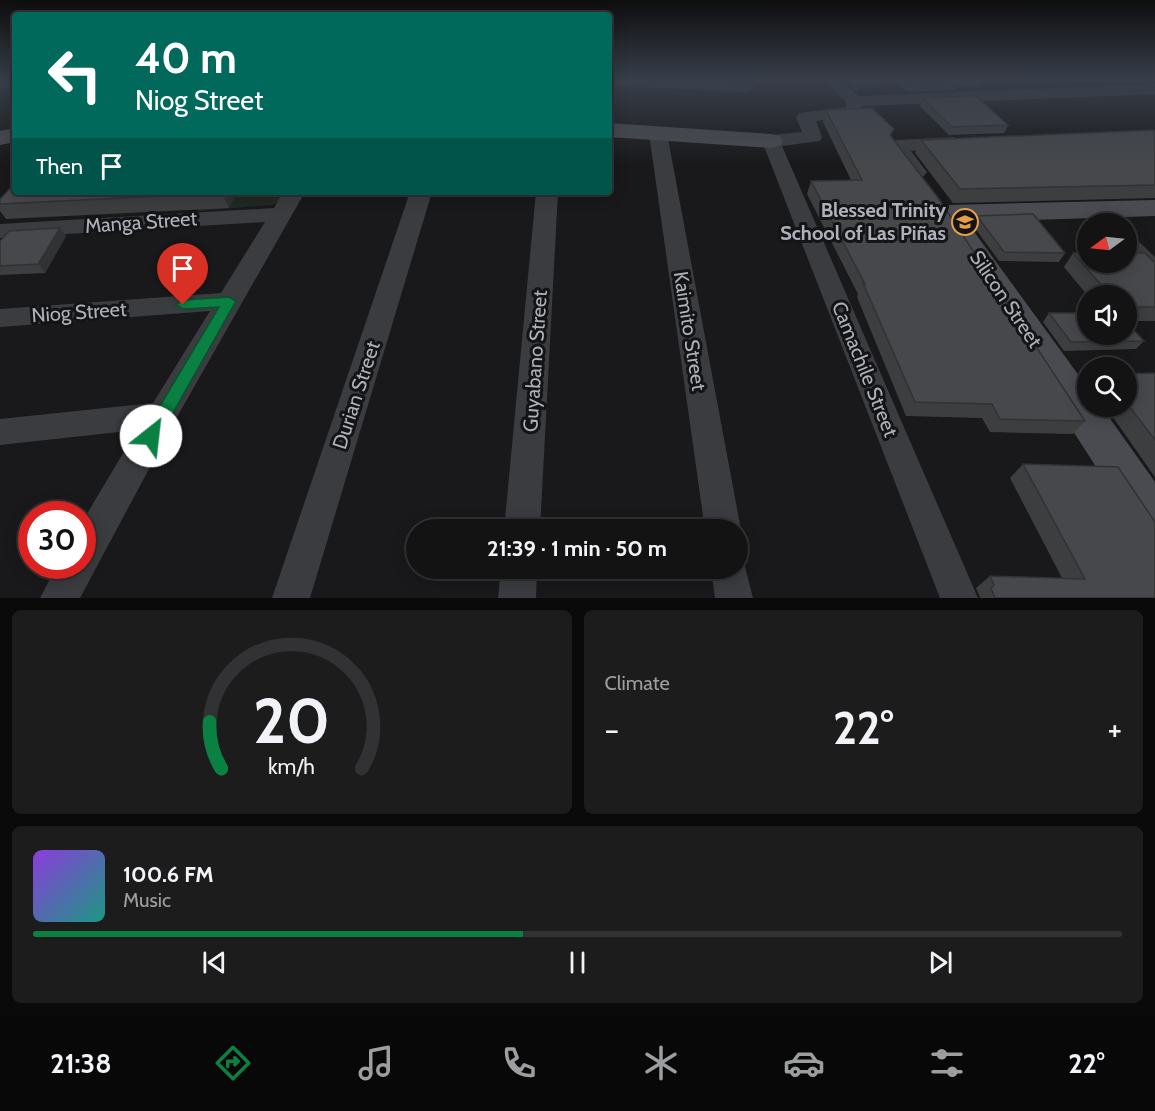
<!DOCTYPE html>
<meta charset="utf-8">
<style>
:root{--surface:#131314;--page:#1c1c1d;--text:#f1f3f6;--muted:#9d9ea0;--line:#323234;--accent:#0b8043}
body{margin:0;font-family:Cabin,sans-serif;background:var(--page);color:var(--text);height:100vh;display:flex;flex-direction:column;font-size:22px;white-space:nowrap}
*{box-sizing:border-box;margin:0}
p{font-size:20px;color:var(--muted)}
.icon{flex:none;width:33px;height:33px;fill:none;stroke:currentColor;stroke-width:2;stroke-linecap:round;stroke-linejoin:round}
.map{position:relative;height:598px;overflow:hidden}
.details{display:flex;flex-direction:column;gap:12px;padding:12px;background:#0a0a0b;flex:1}
.details>*{flex:none}
.banner{position:absolute;left:12px;top:12px;width:600px;height:183px;border-radius:6px;box-shadow:0 3px 15px #0003,0 0 0 2px var(--line);background:#00695c;color:#fff;overflow:hidden}
.needle{width:39px;rotate:255deg}
.buttons{position:absolute;left:1077px;top:213px;display:grid;gap:12px}
.buttons a{display:grid;place-items:center;width:60px;height:60px;border-radius:50%;background:var(--surface);box-shadow:0 3px 15px #0003,0 0 0 2px var(--line);font-size:30px}
.speed{position:absolute;left:18px;top:501px;display:flex;gap:12px;font-size:30px;font-weight:700;text-align:center}
.speed>*{display:grid;place-content:center;width:78px;height:78px;border-radius:50%;background:var(--surface);box-shadow:0 3px 15px #0003,0 0 0 2px var(--line);line-height:1}
.speed .limit{border:9px solid #d22;background:#fff;color:#111}
.pin{position:absolute;display:grid;place-items:center;width:51px;height:51px;color:#fff;margin:-62px -26px;border-radius:50% 50% 50% 0;rotate:-45deg;box-shadow:0 0 6px #0007}
.pin .icon{rotate:45deg}
.me{position:absolute;width:66px;margin:-33px;rotate:29deg;stroke-linejoin:round;filter:drop-shadow(0 0 4px #0008)}
.turn{display:flex;align-items:center;gap:21px;height:126px;padding:0 24px;font-size:27px}
.turn .icon{width:78px;height:78px;stroke-width:2.5}
.turn b{display:block;font-size:42px;line-height:51px}
.then{display:flex;align-items:center;height:57px;padding:0 24px;background:#0003;gap:12px;font-size:22px}
.big{font-size:45px;font-weight:700;line-height:1.1}
.details .widget{flex:1;display:flex;flex-direction:column;justify-content:center;gap:9px;min-width:0;padding:0 21px;border-radius:9px;background:var(--page)}
.details .dial{align-items:center;gap:0}
.dial svg{height:156px;overflow:visible;fill:none;stroke:var(--line);stroke-width:7;stroke-linecap:round;text-anchor:middle}
.dial text{fill:var(--text);stroke:none}
.song{display:flex;align-items:center;gap:18px}
.cover{width:72px;height:72px;border-radius:9px;background:linear-gradient(135deg,hsl(270 70% 55%),hsl(170 70% 35%))}
.played{height:6px;border-radius:3px;background:linear-gradient(90deg,var(--accent) 45%,var(--line) 45%)}
.keys{display:flex;justify-content:space-around;direction:ltr}
.heat{display:flex;justify-content:space-between;align-items:center;font-size:33px;direction:ltr}
.details .tiles{flex:1;display:grid;gap:12px;grid-template-columns:1fr 1fr}
.widget:last-child{grid-column:span 2}
.trip{position:absolute;left:406px;top:519px;width:342px;height:60px;border-radius:30px;background:var(--surface);box-shadow:0 3px 15px #0003,0 0 0 2px var(--line);font-weight:700;line-height:60px;text-align:center}
.tab-bar{display:flex;height:96px;justify-content:space-around;align-items:center;background:#080808;color:var(--muted)}
.tab-bar .icon{width:42px;height:42px}
.tab-bar .selected{color:var(--accent)}
.tab-bar b{font-size:27px;color:var(--text)}
.map>svg:first-child{display:block}
.green{fill:#212922}
.lines{fill:none;stroke-linecap:round;stroke-linejoin:round}
.street{fill:#3a3c40;fill-rule:evenodd}
.secondary{fill:#494b50;fill-rule:evenodd}
.wall{fill:#3c3e40}
.shaded-wall{fill:#313234}
.building{fill:#46484b;stroke:#313234;stroke-width:1.5}
.route{fill:#0b8043;stroke:#07532c;stroke-width:1.5}
.labels{text-anchor:middle;dominant-baseline:central;stroke-width:6;stroke-linejoin:round;paint-order:stroke}
.poi-label{font-size:20px;font-weight:bold;fill:#adb2ba;stroke:#141416;text-anchor:end}
.street-label{font-size:20px;fill:#adb2ba;stroke:#141416}
</style>
<div class="map">
<svg width="1155" height="598" viewBox="0 0 1155 598">
<rect width="100%" height="100%" fill="#19191b"/>
<!-- green -->
<path class="green" d="M207 192H284L277 203 272 205 197 211Z"/>
<g class="lines">
<!-- street -->
<path class="street" d="M0 81H15V87L0 89Z
M609 81C630 81 747 77 755 87L747 92 612 86 609 85Z
M825 81H842L859 96 1155 84V94L863 106 860 115 816 121 822 137 820 141 782 146 978 598H940L762 141 771 135 802 132 796 117 799 113 846 107V102Z
M658 127 667 133 741 530 738 536V530H705L649 133Z
M954 137 964 143 961 147 911 151 927 172 924 176C906 181 897 159 887 146L897 140Z
M283 192H305L173 424 80 598H40L57 566H82V522L137 430 0 445V419L153 403 210 311 0 327V309L221 293 265 222 0 238V224L274 208Z
M410 192H432L310 598H272Z
M536 192H558L540 530H504Z
M1096 204 1104 206 1119 224H1095L1085 211 1088 206Z
M1126 235 1134 237 1155 257V279L1146 277 1126 256Z
M738 553 742 555 753 598H715L711 568H738Z
M501 568H537L536 598H498Z"/>
<!-- secondary -->
<path class="secondary" d="M609 123 771 134 780 136 783 141 780 146 771 148 609 137Z
M15 128V142L0 145V131Z
M1155 200V216L967 222 1088 388V406H1101L1155 482V540L1139 534 934 214 938 208 948 205Z"/>
</g>
<!-- wall -->
<path class="wall" d="M845 81H984L981 87 958 86 957 90 907 92 895 82 855 90Z
M923 98 1008 125 1004 133 949 135 920 106Z
M826 110 891 137 1085 421 1073 434 990 432 982 418 906 416 857 297 858 294 807 194 811 181 851 180 823 122Z
M1155 130V198L953 203 915 153 921 140Z
M15 192H237L229 208 6 219 0 211V199Z
M977 216 1065 253 1059 262 999 261 972 224Z
M60 228 66 236 45 273 0 275V241Z
M1073 253 1155 263V321H1126V296H1088L1064 267Z
M1049 313 1144 341 1136 349 1064 351 1043 322Z
M1155 373V477L1105 406H1126V374Z
M1023 464 1155 598H979L980 597 976 588 990 576 1062 578 1010 478Z"/>
<!-- shaded-wall -->
<path class="shaded-wall" d="M865 81H895V82L855 90 858 82Z
M223 192H237L229 208 222 193Z
M60 228 66 236 45 273 38 264Z"/>
<!-- building -->
<path class="building" d="M905 81H958L960 82 910 84Z
M976 96 1008 125 952 127 923 98Z
M872 108 894 129 890 135 939 199 1085 421 1000 419 992 404 915 402 863 283 865 284 811 181 862 180 826 110Z
M1155 130V185L960 189 921 140Z
M15 183V192H223L222 193 0 204V199Z
M1033 214 1065 253 1004 252 977 216Z
M60 228 38 264 0 266V241L9 231Z
M1073 253H1088V262H1126V253H1145L1155 263V307H1126V296H1111Z
M1049 313H1088V334H1126V322L1144 341 1071 342Z
M1155 373V440L1126 402V374Z
M1023 464 1118 467 1155 522V598H995L991 588 994 585 990 576 1085 579Z"/>
<!-- sky -->
<linearGradient id="sky" x2="0" y2="1"><stop stop-color="#0e0e0f"/><stop offset="0.49" stop-color="#383e4a"/><stop offset="1" stop-color="#383e4a" stop-opacity="0"/></linearGradient>
<rect width="1155" height="164" fill="url(#sky)"/>
<!-- route -->
<path class="route" d="M229 297 236 301 157 441H145L142 436 145 431 219 307 183 309 176 305 183 300Z"/>
<!-- icons -->
<defs>
<symbol id="school-ring" viewBox="-11 -11 22 22"><circle r="9.5" fill="#141416" stroke="#e79f46" stroke-width="1.5"/><path d="M0-5L7-2L0 1L-7-2ZM-4 1L0 2.5L4 1V4Q0 6-4 4Z" fill="#e79f46"/></symbol>
</defs>
<g fill-rule="evenodd">
<use href="#school-ring" x="950" y="207" width="30" height="30"/>
</g>
<g class="labels">
<!-- poi labels -->
<g class="poi-label">
<text x="946" y="210">Blessed Trinity<tspan x="946" dy="23">School of Las Piñas</tspan></text>
</g>
<!-- street labels -->
<g class="street-label">
<text transform="translate(141 222) rotate(-4)">Manga Street</text>
<text transform="translate(1006 299) rotate(56)">Silicon Street</text>
<text transform="translate(79 312) rotate(-4)">Niog Street</text>
<text transform="translate(690 331) rotate(81)">Kaimito Street</text>
<text transform="translate(535 361) rotate(-86)">Guyabano Street</text>
<text transform="translate(865 369) rotate(68)">Camachile Street</text>
<text transform="translate(356 395) rotate(-72)">Durian Street</text>
</g>
</g>
</svg>
<div class="buttons">
<a><svg class="needle" viewBox="-14 -14 28 28"><path d="M0-13l5 13h-10z" fill="#e53935"/><path d="M0 13l5-13h-10z" fill="#9d9ea0"/></svg></a>
<a><svg class="icon" aria-label="sound" viewBox="0 0 24 24"><path d="M4 9h4l5-4v14l-5-4H4zM17 9q2 3 0 6"/></svg></a>
<a><svg class="icon" aria-label="search" viewBox="0 0 24 24"><circle cx="10" cy="10" r="6"/><path d="M15 15l6 6"/></svg></a>
</div>
<div class="speed"><div class="limit">30</div></div>
<div class="pin" style="left:183px;top:305px;background:#d93025"><svg class="icon" aria-label="arrive" viewBox="0 0 24 24"><path d="M6 21V4h12l-3 4 3 4H6"/></svg></div>
<svg class="me" style="left:151px;top:436px" viewBox="-20 -20 40 40"><circle r="19" fill="#fff"/><path d="M0-13L10 11 0 6-10 11z" fill="#0b8043"/></svg>
<div class="trip">21:39 · 1 min · 50 m</div>
<div class="banner">
<div class="turn"><svg class="icon" aria-label="left" viewBox="0 0 24 24"><path d="M17 20v-9H6M10 6l-5 5 5 5"/></svg><div><b>40 m</b>Niog Street</div></div>
<div class="then">Then<svg class="icon" aria-label="arrive" viewBox="0 0 24 24"><path d="M6 21V4h12l-3 4 3 4H6"/></svg></div>
</div>
</div>
<section class="details">
<div class="tiles">
<div class="widget dial"><svg viewBox="0 0 100 80">
<path d="M14 69A42 42 0 1 1 86 69"/>
<path d="M14 69A42 42 0 0 1 8 45" stroke="#0b8043"/>
<text x="50" y="56" font-size="32" font-weight="700">20</text>
<text x="50" y="72" font-size="11">km/h</text>
</svg></div>
<div class="widget"><p>Climate</p>
<div class="heat"><a>−</a><b class="big">22°</b><a>+</a></div>
</div>
<div class="widget">
<div class="song"><i class="cover"></i><div><b>100.6 FM</b><p>Music</p></div></div>
<div class="played"></div>
<div class="keys"><svg class="icon" aria-label="previous" viewBox="0 0 24 24"><path d="M18 5L8 12l10 7zM5 5v14"/></svg><svg class="icon" aria-label="pause" viewBox="0 0 24 24"><path d="M8 5v14M16 5v14"/></svg><svg class="icon" aria-label="next" viewBox="0 0 24 24"><path d="M6 5l10 7-10 7zM19 5v14"/></svg></div>
</div>
</div>
</section>
<nav class="tab-bar">
<b>21:38</b>
<svg class="icon selected" aria-label="directions" viewBox="0 0 24 24"><path d="M12 3l9 9-9 9-9-9zM9 14v-3h6M13 9l2 2-2 2"/></svg>
<svg class="icon" aria-label="music" viewBox="0 0 24 24"><path d="M9 18V5l10-2v13"/><circle cx="6" cy="18" r="3"/><circle cx="16" cy="16" r="3"/></svg>
<svg class="icon" aria-label="phone" viewBox="0 0 24 24"><path d="M5 4h4l2 5-3 2q2 4 5 5l2-3 5 2v4C11 20 4 13 5 4z"/></svg>
<svg class="icon" aria-label="climate" viewBox="0 0 24 24"><path d="M12 3v18M4 7l16 10M4 17L20 7"/></svg>
<svg class="icon" aria-label="car" viewBox="0 0 24 24"><path d="M5 17H2v-5l4-1 3-4h7l3 4 3 1v5h-3M9 17h6M6 11h13"/><circle cx="7" cy="17" r="2"/><circle cx="17" cy="17" r="2"/></svg>
<svg class="icon" aria-label="filters" viewBox="0 0 24 24"><path d="M4 7h16M4 17h16"/><circle cx="9" cy="7" r="2"/><circle cx="15" cy="17" r="2"/></svg>
<b>22°</b>
</nav>
